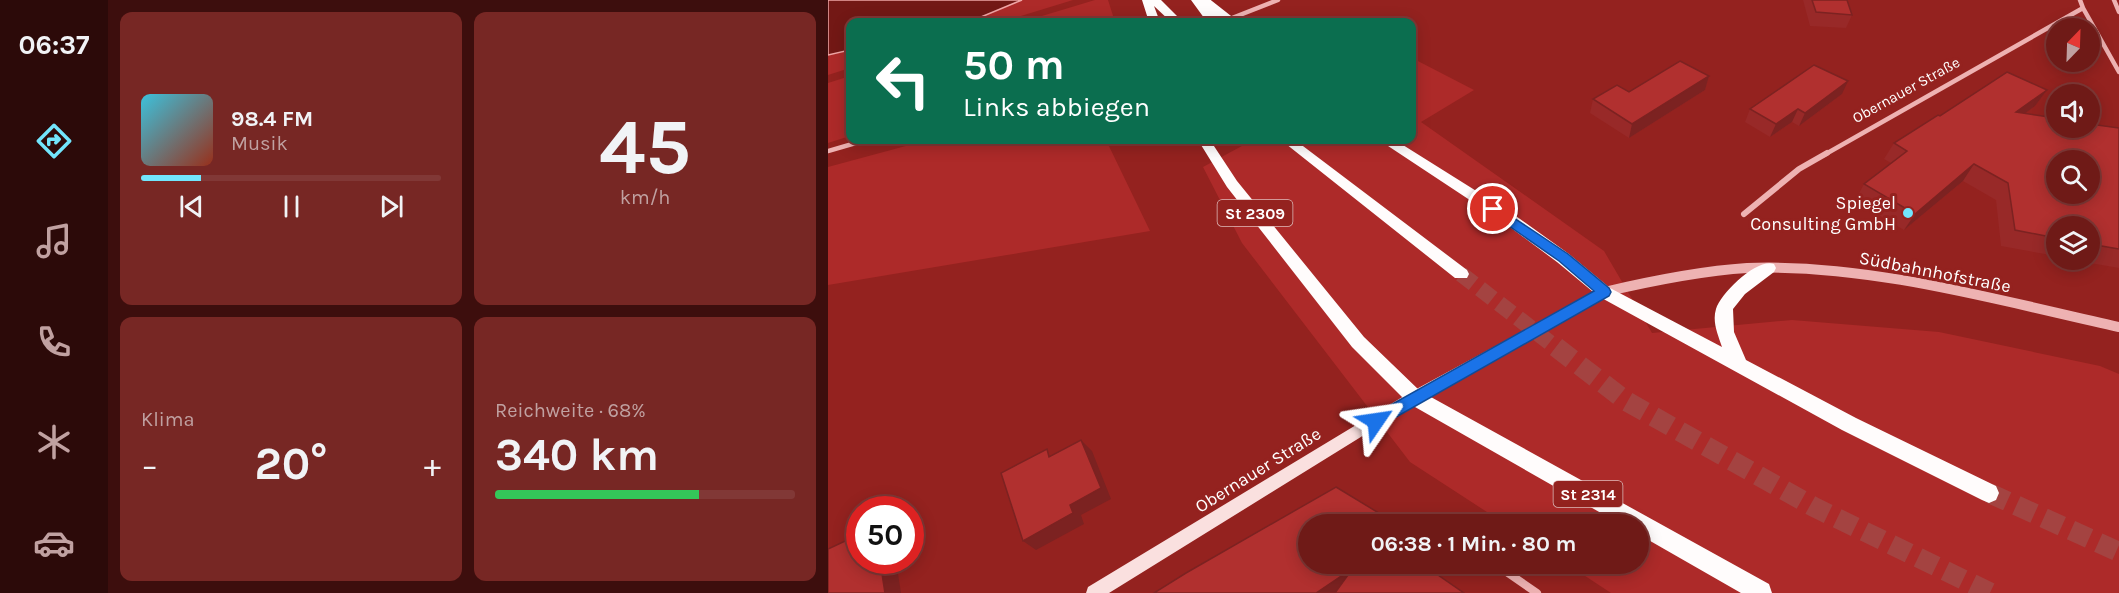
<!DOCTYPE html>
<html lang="de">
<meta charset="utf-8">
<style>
:root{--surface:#6f1a17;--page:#772724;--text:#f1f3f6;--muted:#c0a1a1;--line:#813836;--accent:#72e5fc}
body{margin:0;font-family:Karla,sans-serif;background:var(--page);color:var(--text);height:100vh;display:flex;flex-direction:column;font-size:22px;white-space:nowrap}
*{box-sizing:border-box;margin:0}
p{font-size:20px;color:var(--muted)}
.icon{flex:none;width:33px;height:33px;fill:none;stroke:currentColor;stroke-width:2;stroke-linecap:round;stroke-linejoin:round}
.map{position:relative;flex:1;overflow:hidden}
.sheet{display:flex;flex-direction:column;gap:12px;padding:12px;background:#3d0e0d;width:720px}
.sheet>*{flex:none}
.banner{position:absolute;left:18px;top:18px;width:570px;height:126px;border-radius:12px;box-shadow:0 3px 15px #0003,0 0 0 2px var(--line);background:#0b6e4f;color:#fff;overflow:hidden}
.needle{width:39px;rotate:23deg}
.tools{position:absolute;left:1218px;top:18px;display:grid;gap:12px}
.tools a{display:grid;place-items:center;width:54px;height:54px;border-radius:50%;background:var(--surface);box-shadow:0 3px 15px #0003,0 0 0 2px var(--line);font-size:30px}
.speed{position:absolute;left:18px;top:496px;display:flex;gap:12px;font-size:30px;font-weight:700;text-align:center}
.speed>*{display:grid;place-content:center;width:78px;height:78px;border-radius:50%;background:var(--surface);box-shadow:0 3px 15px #0003,0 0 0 2px var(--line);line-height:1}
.speed .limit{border:9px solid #d22;background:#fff;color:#111}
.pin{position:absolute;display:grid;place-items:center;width:51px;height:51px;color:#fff;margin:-26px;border:3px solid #fff;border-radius:50%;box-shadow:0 2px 6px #0007}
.me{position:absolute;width:66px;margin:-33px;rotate:58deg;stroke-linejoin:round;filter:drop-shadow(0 0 4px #0008)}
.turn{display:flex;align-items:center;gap:21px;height:126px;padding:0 18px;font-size:27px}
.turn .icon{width:78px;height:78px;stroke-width:2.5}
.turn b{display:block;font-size:42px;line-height:51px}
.big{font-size:45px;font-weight:700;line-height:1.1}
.sheet .card{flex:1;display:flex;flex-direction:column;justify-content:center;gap:9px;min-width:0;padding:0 21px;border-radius:12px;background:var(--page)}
.sheet .dial{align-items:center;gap:0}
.dial b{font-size:78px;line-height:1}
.song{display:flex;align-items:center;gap:18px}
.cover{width:72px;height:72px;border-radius:9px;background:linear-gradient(135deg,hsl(190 70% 55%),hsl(10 70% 35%))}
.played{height:6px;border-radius:3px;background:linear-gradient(90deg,var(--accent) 20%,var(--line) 20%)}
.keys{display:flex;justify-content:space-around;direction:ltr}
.heat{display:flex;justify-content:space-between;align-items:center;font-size:33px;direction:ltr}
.charge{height:9px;border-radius:4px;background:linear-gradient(90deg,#34c759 68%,var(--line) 0)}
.sheet .tiles{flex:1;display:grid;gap:12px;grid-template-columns:repeat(2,1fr)}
.trip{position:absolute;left:470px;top:514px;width:351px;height:60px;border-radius:30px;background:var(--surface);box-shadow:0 3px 15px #0003,0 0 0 2px var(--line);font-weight:700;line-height:60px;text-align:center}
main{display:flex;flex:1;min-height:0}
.tab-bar{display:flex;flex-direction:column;width:108px;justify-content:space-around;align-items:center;background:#2c0a09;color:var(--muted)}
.tab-bar .icon{width:42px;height:42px}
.tab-bar .current{color:var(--accent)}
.tab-bar b{font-size:27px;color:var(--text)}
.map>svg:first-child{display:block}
.green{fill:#ad2a29}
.water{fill:#731815;stroke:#f0a6a6;stroke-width:1.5}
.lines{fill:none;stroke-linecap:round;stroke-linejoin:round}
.trunk-tunnel-far1{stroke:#a44341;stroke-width:16;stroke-dasharray:16 8;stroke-linecap:butt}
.trunk-tunnel{stroke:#a44341;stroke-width:20;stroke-dasharray:20 10;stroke-linecap:butt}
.service{stroke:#eeb2b2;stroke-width:3}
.minor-far2{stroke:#eeb2b2;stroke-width:4.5}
.minor-far1{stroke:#eeb2b2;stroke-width:6}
.minor{stroke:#eeb2b2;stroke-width:8}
.tertiary{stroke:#eeb2b2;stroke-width:10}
.secondary{fill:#fae0df;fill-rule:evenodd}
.trunk{fill:#fffcfc;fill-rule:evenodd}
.trunk-bridge{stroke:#fffcfc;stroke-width:12}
.wall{fill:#982928}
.shaded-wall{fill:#7c2221}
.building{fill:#b1302f;stroke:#7c2221;stroke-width:1.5;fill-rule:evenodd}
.route{fill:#1a73e8;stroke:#114b97;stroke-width:1.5}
.poi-dot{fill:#72e5fc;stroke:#94221f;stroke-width:2}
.labels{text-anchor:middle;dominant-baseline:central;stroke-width:6;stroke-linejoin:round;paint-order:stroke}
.far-street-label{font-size:15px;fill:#fff;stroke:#94221f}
.shield{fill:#94221f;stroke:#dfbdbc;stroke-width:1.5}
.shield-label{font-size:16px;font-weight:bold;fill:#fff}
.poi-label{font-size:18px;fill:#fff;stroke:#94221f;text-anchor:end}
.street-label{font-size:18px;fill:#fff;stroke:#94221f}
</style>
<main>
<nav class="tab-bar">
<b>06:37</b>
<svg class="icon current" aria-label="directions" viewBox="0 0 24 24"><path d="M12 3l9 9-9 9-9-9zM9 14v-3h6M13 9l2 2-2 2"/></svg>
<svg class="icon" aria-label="music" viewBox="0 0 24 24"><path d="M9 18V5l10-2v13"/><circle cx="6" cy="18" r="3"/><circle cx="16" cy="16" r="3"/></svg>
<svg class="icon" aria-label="phone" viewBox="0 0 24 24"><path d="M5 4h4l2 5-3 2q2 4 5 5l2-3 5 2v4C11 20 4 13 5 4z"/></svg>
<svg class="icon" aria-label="climate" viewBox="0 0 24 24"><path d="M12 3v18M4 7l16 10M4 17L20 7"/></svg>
<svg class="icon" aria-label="car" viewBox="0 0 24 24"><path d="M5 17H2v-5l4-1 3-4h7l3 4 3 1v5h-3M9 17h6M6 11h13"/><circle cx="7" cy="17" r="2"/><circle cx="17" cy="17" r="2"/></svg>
</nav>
<section class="sheet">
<div class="tiles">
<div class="card">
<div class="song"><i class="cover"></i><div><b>98.4 FM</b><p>Musik</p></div></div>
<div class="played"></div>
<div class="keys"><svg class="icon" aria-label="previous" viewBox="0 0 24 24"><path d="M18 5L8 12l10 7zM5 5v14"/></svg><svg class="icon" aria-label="pause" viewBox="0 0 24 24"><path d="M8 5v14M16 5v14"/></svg><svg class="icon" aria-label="next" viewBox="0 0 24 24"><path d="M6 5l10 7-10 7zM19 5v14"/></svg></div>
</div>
<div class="card dial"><b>45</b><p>km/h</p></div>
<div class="card"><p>Klima</p>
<div class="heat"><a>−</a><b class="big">20°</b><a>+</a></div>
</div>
<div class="card"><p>Reichweite · 68%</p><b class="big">340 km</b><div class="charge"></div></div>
</div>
</section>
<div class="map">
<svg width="1291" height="593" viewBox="0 0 1291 593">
<rect width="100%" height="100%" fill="#94221f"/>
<!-- green -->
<path class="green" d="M194 0H245L173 22H141Z
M267 0H280L287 22H194Z
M22 50V68L0 75V55Z
M584 58 646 90 593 122 776 251 824 333 964 320 1111 332 1272 366 1291 374V593H783L739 564H810V525H679L582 462 414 243 375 167 425 140H584Z
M22 76V136L0 143V83Z
M100 140H278L322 231 0 285V167Z"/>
<!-- water -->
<path class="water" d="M0 0H194L141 22H22V50L0 55Z"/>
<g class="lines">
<!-- trunk-tunnel-far1 -->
<path class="trunk-tunnel-far1" d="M633 274 730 349"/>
<!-- trunk-tunnel -->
<path class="trunk-tunnel" d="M728 347 798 401 986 507 1163 593
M1161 493 1291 552"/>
<!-- service -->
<path class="service" d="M530 22H535"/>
<!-- minor-far2 -->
<path class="minor-far2" d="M1286 0 1291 12
M1255 8 1291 72
M399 20 450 0
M0 151 38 140
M996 155 1255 8 1252 0"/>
<!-- minor-far1 -->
<path class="minor-far1" d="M916 214 971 169 999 153"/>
<!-- minor -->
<path class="minor" d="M667 564 709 593"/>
<!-- tertiary -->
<path class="tertiary" d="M776 292C823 281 871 271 919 268 1040 263 1173 301 1291 327"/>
<!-- secondary -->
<path class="secondary" d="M776 287 780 289 782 292 780 295 591 401 281 593H258L260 587 581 393Z"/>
<!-- trunk -->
<path class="trunk" d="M314 0H333L355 22H343L326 6 332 22H321Z
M363 0H374L389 22H379Z
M370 140H382L409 181 536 337 592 391 941 584 944 593H913L810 534V525H794L580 403 524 347 399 187Z
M453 140H467L639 270 641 274 639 278H627Z
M551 140H567L685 214 741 254 782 288 894 347C890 335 884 322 888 309 893 293 929 258 946 264L948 268 946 272 917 294 905 309 906 332 918 360 1028 418 1168 486 1171 493 1168 500 1161 503 1154 500 1014 430 770 296 729 262 675 222Z"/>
<!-- trunk-bridge -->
<path class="trunk-bridge" d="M373 0 401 22"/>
</g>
<!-- wall -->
<path class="wall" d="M975 0H1019L1024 15 1018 28 982 26Z
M881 76 877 90 801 138 762 113 765 99Z
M1219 90 1207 106 1197 113 1291 128V268L1245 260H1262V226H1228V256L1173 246 1168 200 1135 181 1076 230 1027 201 1036 184 1063 163 1056 159 1066 143 1112 116Z
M1014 94 971 126 964 122 942 137 917 122 922 109Z"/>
<!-- shaded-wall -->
<path class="shaded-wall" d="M881 76 877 90 801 138 804 124Z
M1020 81 1014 94 971 126 977 113Z
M1219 90 1207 106 1177 128 1188 112Z
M970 109 964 122 942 137 948 124Z
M1146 164 1135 181 1076 230 1087 214Z
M253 440 264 451 283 499 253 515 256 524 208 550 195 541 242 505Z
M559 518 561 525H554Z
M52 561H68L73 593H57Z
M525 568 509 593H488Z"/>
<!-- building -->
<path class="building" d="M984 0H1019L1024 15 988 12Z
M852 61 881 76 804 124 765 99 789 85 801 92Z
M986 65 1020 81 977 113 970 109 948 124 922 109Z
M1179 72 1219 90 1188 112 1228 118V128H1262V124L1291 128V249L1262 244V226H1228V238L1187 230 1180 183 1146 164 1087 214 1036 184 1079 151 1066 143 1110 115 1112 116ZM1228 160H1262V194H1228Z
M253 440 273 488 242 505 245 513 195 541 173 473 219 449 221 457Z
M508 487 559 518 554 525H480V564H594L636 593H507L525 568 488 593H326L358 573Z
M32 534V561H52L57 593H0V549Z"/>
<!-- route -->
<path class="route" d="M665 204 740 254 781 288 783 292 781 296 554 425 548 427 543 425 541 421 543 416 766 291 731 261 661 212 659 209Z"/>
<!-- markers -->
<circle class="poi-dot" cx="1080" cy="213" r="6"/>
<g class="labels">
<!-- far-street labels -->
<g class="far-street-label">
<text transform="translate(1078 90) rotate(-29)">Obernauer Straße</text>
</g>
<!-- shield labels -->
<g class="shield">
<rect x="389.5" y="200" width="75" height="26" rx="4.5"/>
<rect x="725.5" y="481" width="69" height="26" rx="4.5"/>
</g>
<g class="shield-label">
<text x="427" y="213">St 2309</text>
<text x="760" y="494">St 2314</text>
</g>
<!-- poi labels -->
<g class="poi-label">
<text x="1068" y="203">Spiegel<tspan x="1068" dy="21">Consulting GmbH</tspan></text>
</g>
<!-- street labels -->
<g class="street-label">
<text transform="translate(1107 272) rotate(11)">Südbahnhofstraße</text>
<text transform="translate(430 470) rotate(-32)">Obernauer Straße</text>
</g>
</g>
</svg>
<div class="tools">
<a><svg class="needle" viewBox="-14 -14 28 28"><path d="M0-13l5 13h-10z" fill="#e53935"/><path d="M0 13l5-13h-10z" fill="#c0a1a1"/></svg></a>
<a><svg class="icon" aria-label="sound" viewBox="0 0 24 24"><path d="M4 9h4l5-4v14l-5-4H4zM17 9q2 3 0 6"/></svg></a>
<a><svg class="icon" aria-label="search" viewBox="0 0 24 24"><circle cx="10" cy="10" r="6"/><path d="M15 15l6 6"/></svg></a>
<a><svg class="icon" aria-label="layers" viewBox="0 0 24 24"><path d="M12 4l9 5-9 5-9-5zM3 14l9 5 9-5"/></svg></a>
</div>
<div class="speed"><div class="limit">50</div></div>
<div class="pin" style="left:665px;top:209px;background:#d93025"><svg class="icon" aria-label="arrive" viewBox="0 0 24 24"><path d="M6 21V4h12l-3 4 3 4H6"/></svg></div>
<svg class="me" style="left:548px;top:421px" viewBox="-20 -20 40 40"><path d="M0-17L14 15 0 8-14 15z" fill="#1a73e8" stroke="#fff" stroke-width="4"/></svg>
<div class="trip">06:38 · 1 Min. · 80 m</div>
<div class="banner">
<div class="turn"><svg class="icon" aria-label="left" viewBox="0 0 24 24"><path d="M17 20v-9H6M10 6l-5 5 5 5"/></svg><div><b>50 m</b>Links abbiegen</div></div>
</div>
</div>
</main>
